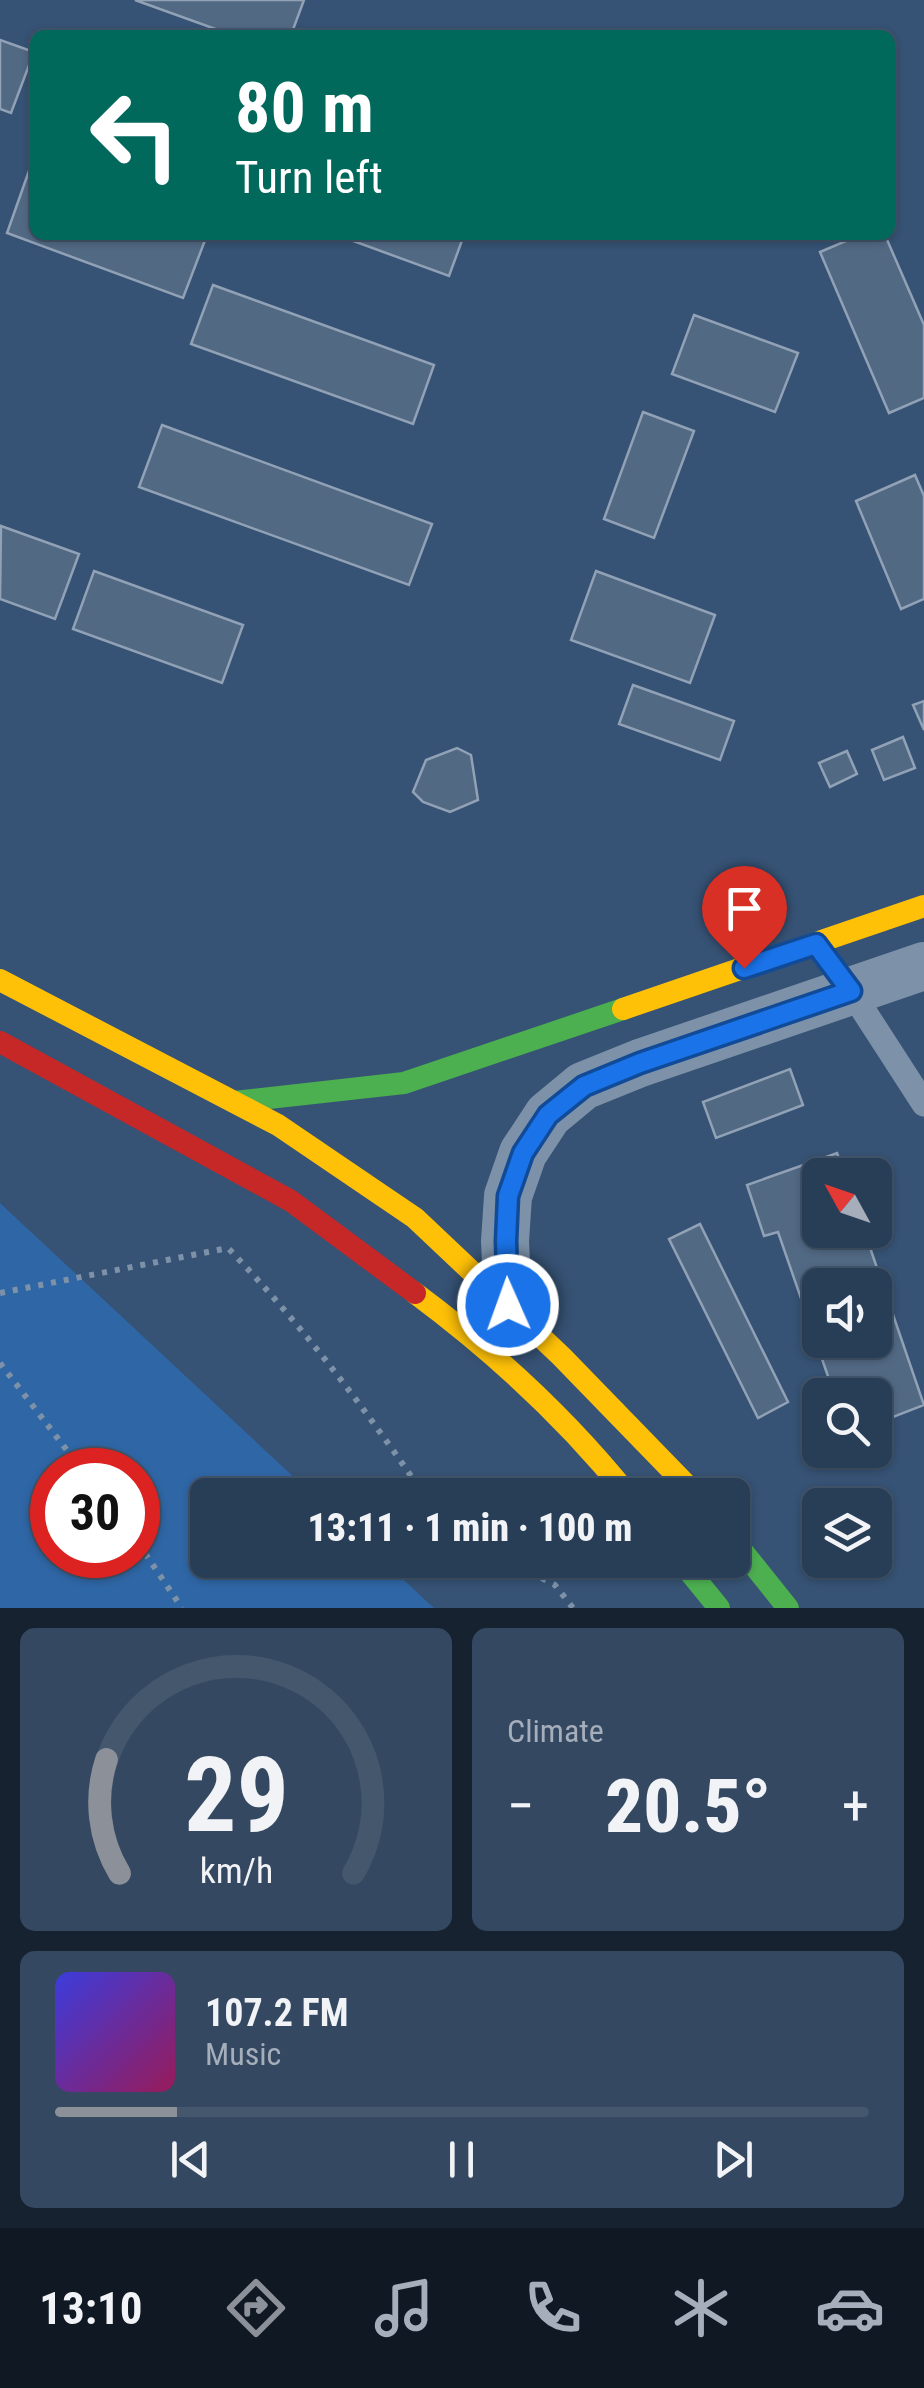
<!DOCTYPE html>
<meta charset="utf-8">
<style>
:root{--surface:#283e57;--page:#344961;--text:#f1f3f6;--muted:#a5aeba;--line:#44576d;--accent:#8c9099}
body{margin:0;font-family:"Roboto Condensed",sans-serif;background:var(--page);color:var(--text);height:100vh;display:flex;flex-direction:column;font-size:38px;white-space:nowrap}
*{box-sizing:border-box;margin:0}
p{font-size:32px;color:var(--muted)}
.icon{flex:none;width:55px;height:55px;fill:none;stroke:currentColor;stroke-width:2;stroke-linecap:round;stroke-linejoin:round}
.map{position:relative;height:1608px;overflow:hidden}
.panel{display:flex;flex-direction:column;gap:20px;padding:20px;background:#162230;flex:1}
.panel>*{flex:none}
.hud{position:absolute;left:30px;top:30px;width:865px;height:210px;border-radius:15px;box-shadow:0 2px 8px #0004,0 0 0 2px var(--line);background:#00695c;color:#fff;overflow:hidden}
.needle{width:65px;rotate:310deg}
.tools{position:absolute;left:802px;top:1158px;display:grid;gap:20px}
.tools a{display:grid;place-items:center;width:90px;height:90px;border-radius:15px;background:var(--surface);box-shadow:0 2px 8px #0004,0 0 0 2px var(--line);font-size:50px}
.speed{position:absolute;left:30px;top:1448px;display:flex;gap:20px;font-size:50px;font-weight:700;text-align:center}
.speed>*{display:grid;place-content:center;width:130px;height:130px;border-radius:50%;background:var(--surface);box-shadow:0 2px 8px #0004,0 0 0 2px var(--line);line-height:1}
.speed .limit{border:15px solid #d22;background:#fff;color:#111}
.pin{position:absolute;display:grid;place-items:center;width:85px;height:85px;color:#fff;margin:-102px -42px;border-radius:50% 50% 50% 0;rotate:-45deg;box-shadow:0 0 10px #0007}
.pin .icon{rotate:45deg}
.me{position:absolute;width:110px;margin:-55px;rotate:358deg;stroke-linejoin:round;filter:drop-shadow(0 0 8px #0008)}
.turn{display:flex;align-items:center;gap:35px;height:210px;padding:0 40px;font-size:45px}
.turn .icon{width:130px;height:130px;stroke-width:2.5}
.turn b{display:block;font-size:70px;line-height:85px}
.big{font-size:75px;font-weight:800;line-height:1.1}
.panel .widget{flex:1;display:flex;flex-direction:column;justify-content:center;gap:15px;min-width:0;padding:0 35px;border-radius:15px;background:var(--page)}
.panel .dial{align-items:center;gap:0}
.dial svg{height:260px;overflow:visible;fill:none;stroke:var(--line);stroke-width:7;stroke-linecap:round;text-anchor:middle}
.dial text{fill:var(--text);stroke:none}
.song{display:flex;align-items:center;gap:30px}
.cover{width:120px;height:120px;border-radius:15px;background:linear-gradient(135deg,hsl(240 70% 55%),hsl(330 70% 35%))}
.played{height:10px;border-radius:5px;background:linear-gradient(90deg,var(--accent) 15%,var(--line) 15%)}
.keys{display:flex;justify-content:space-around;direction:ltr}
.heat{display:flex;justify-content:space-between;align-items:center;font-size:55px;direction:ltr}
.panel .tiles{flex:1;display:grid;gap:20px;grid-template-columns:1fr 1fr}
.widget:last-child{grid-column:span 2}
.trip{position:absolute;left:190px;top:1478px;width:560px;height:100px;border-radius:15px;background:var(--surface);box-shadow:0 2px 8px #0004,0 0 0 2px var(--line);font-weight:800;line-height:100px;text-align:center}
.tabs{display:flex;height:160px;justify-content:space-around;align-items:center;background:#101923;color:var(--muted)}
.tabs .icon{width:70px;height:70px}
.tabs .on{color:var(--accent)}
.tabs b{font-size:45px;color:var(--text)}
.map>svg:first-child{display:block}
.green{fill:#2f66a5;fill-rule:evenodd}
.building{fill:#526984;stroke:#92a2b6;stroke-width:2.5;fill-rule:evenodd}
.lines{fill:none;stroke-linecap:round;stroke-linejoin:round}
.path{stroke:#7d92a8;stroke-width:6;stroke-dasharray:5 8;stroke-linecap:butt}
.lane{stroke:#7d92a8;stroke-width:25}
.street{stroke:#7d92a8;stroke-width:48}
.fast{stroke:#4caf50;stroke-width:22}
.slow{stroke:#ffc107;stroke-width:22}
.jam{stroke:#c62828;stroke-width:22}
.route-casing{stroke:#114b97;stroke-width:25}
.route{stroke:#1a73e8;stroke-width:18}
</style>
<div class="map">
<svg width="924" height="1608" viewBox="0 0 924 1608">
<rect width="100%" height="100%" fill="#365274"/>
<!-- green -->
<path class="green" d="M0 1203 313 1495H208V1560H382L434 1608H0ZM52 1470H138V1555H52Z"/>
<!-- building -->
<path class="building" d="M135 0H304L291 35H232Z
M0 40 34 52 11 113 0 109Z
M30 168 35 170V235H207L183 298 7 233Z
M337 235H464L449 276Z
M860 235H885L924 325V398L889 413 820 252Z
M213 285 434 365 413 424 191 344Z
M694 315 798 353 775 412 672 374Z
M643 412 694 431 654 538 604 519Z
M162 425 432 524 409 585 139 487Z
M915 475 924 496V599L901 609 856 501Z
M1 526 79 554 55 619 0 599Z
M94 571 243 625 222 683 73 629Z
M596 571 715 615 690 683 571 640Z
M633 685 734 721 720 760 619 724Z
M924 701V730L913 705Z
M903 737 915 768 884 780 872 750Z
M457 748 471 755 478 800 450 812 423 802 413 792 426 760Z
M847 751 857 774 830 787 819 763Z
M790 1069 803 1105 716 1138 703 1102Z
M837 1153 845 1175H820V1230H864L924 1405 875 1424V1395H820V1399L816 1387 830 1382 778 1232 764 1236 747 1185ZM820 1285H875V1340H820Z
M700 1224 788 1402 758 1418 669 1239Z"/>
<g class="lines">
<!-- path -->
<path class="path" d="M0 1293 228 1248C301 1324 365 1408 424 1495
M0 1363 82 1470
M138 1543 182 1608
M507 1560 555 1585 573 1608"/>
<!-- lane -->
<path class="lane" d="M851 991 924 1104"/>
<!-- street -->
<path class="street" d="M508 1305 505 1241 508 1196 523 1153 548 1115 583 1086 640 1063 924 966"/>
<!-- fast -->
<path class="fast" d="M234 1102 404 1083 623 1009
M732 1538 788 1608
M680 1560 719 1608"/>
<!-- slow -->
<path class="slow" d="M0 980 278 1125 415 1218 561 1356 696 1495
M623 1009 924 906
M415 1293C493 1351 567 1419 628 1495"/>
<!-- jam -->
<path class="jam" d="M0 1042 291 1201 415 1293"/>
</g>
<g class="lines">
<defs>
<path id="route" d="M508 1305 506 1241 508 1196 523 1153 548 1115 584 1086 640 1063 851 991 816 944 744 968"/>
</defs>
<!-- route casing -->
<use href="#route" class="route-casing"/>
<!-- route -->
<use href="#route" class="route"/>
</g>
</svg>
<div class="tools">
<a><svg class="needle" viewBox="-14 -14 28 28"><path d="M0-13l5 13h-10z" fill="#e53935"/><path d="M0 13l5-13h-10z" fill="#a5aeba"/></svg></a>
<a><svg class="icon" aria-label="sound" viewBox="0 0 24 24"><path d="M4 9h4l5-4v14l-5-4H4zM17 9q2 3 0 6"/></svg></a>
<a><svg class="icon" aria-label="search" viewBox="0 0 24 24"><circle cx="10" cy="10" r="6"/><path d="M15 15l6 6"/></svg></a>
<a><svg class="icon" aria-label="layers" viewBox="0 0 24 24"><path d="M12 4l9 5-9 5-9-5zM3 14l9 5 9-5"/></svg></a>
</div>
<div class="speed"><div class="limit">30</div></div>
<div class="pin" style="left:744px;top:968px;background:#d93025"><svg class="icon" aria-label="arrive" viewBox="0 0 24 24"><path d="M6 21V4h12l-3 4 3 4H6"/></svg></div>
<svg class="me" style="left:508px;top:1305px" viewBox="-20 -20 40 40"><circle r="17" fill="#1a73e8" stroke="#fff" stroke-width="3"/><path d="M0-11L8 9 0 5-8 9z" fill="#fff"/></svg>
<div class="trip">13:11 · 1 min · 100 m</div>
<div class="hud">
<div class="turn"><svg class="icon" aria-label="left" viewBox="0 0 24 24"><path d="M17 20v-9H6M10 6l-5 5 5 5"/></svg><div><b>80 m</b>Turn left</div></div>
</div>
</div>
<section class="panel">
<div class="tiles">
<div class="widget dial"><svg viewBox="0 0 100 80">
<path d="M14 69A42 42 0 1 1 86 69"/>
<path d="M14 69A42 42 0 0 1 10 34" stroke="#8c9099"/>
<text x="50" y="56" font-size="32" font-weight="700">29</text>
<text x="50" y="72" font-size="11">km/h</text>
</svg></div>
<div class="widget"><p>Climate</p>
<div class="heat"><a>−</a><b class="big">20.5°</b><a>+</a></div>
</div>
<div class="widget">
<div class="song"><i class="cover"></i><div><b>107.2 FM</b><p>Music</p></div></div>
<div class="played"></div>
<div class="keys"><svg class="icon" aria-label="previous" viewBox="0 0 24 24"><path d="M18 5L8 12l10 7zM5 5v14"/></svg><svg class="icon" aria-label="pause" viewBox="0 0 24 24"><path d="M8 5v14M16 5v14"/></svg><svg class="icon" aria-label="next" viewBox="0 0 24 24"><path d="M6 5l10 7-10 7zM19 5v14"/></svg></div>
</div>
</div>
</section>
<nav class="tabs">
<b>13:10</b>
<svg class="icon on" aria-label="directions" viewBox="0 0 24 24"><path d="M12 3l9 9-9 9-9-9zM9 14v-3h6M13 9l2 2-2 2"/></svg>
<svg class="icon" aria-label="music" viewBox="0 0 24 24"><path d="M9 18V5l10-2v13"/><circle cx="6" cy="18" r="3"/><circle cx="16" cy="16" r="3"/></svg>
<svg class="icon" aria-label="phone" viewBox="0 0 24 24"><path d="M5 4h4l2 5-3 2q2 4 5 5l2-3 5 2v4C11 20 4 13 5 4z"/></svg>
<svg class="icon" aria-label="climate" viewBox="0 0 24 24"><path d="M12 3v18M4 7l16 10M4 17L20 7"/></svg>
<svg class="icon" aria-label="car" viewBox="0 0 24 24"><path d="M5 17H2v-5l4-1 3-4h7l3 4 3 1v5h-3M9 17h6M6 11h13"/><circle cx="7" cy="17" r="2"/><circle cx="17" cy="17" r="2"/></svg>
</nav>
